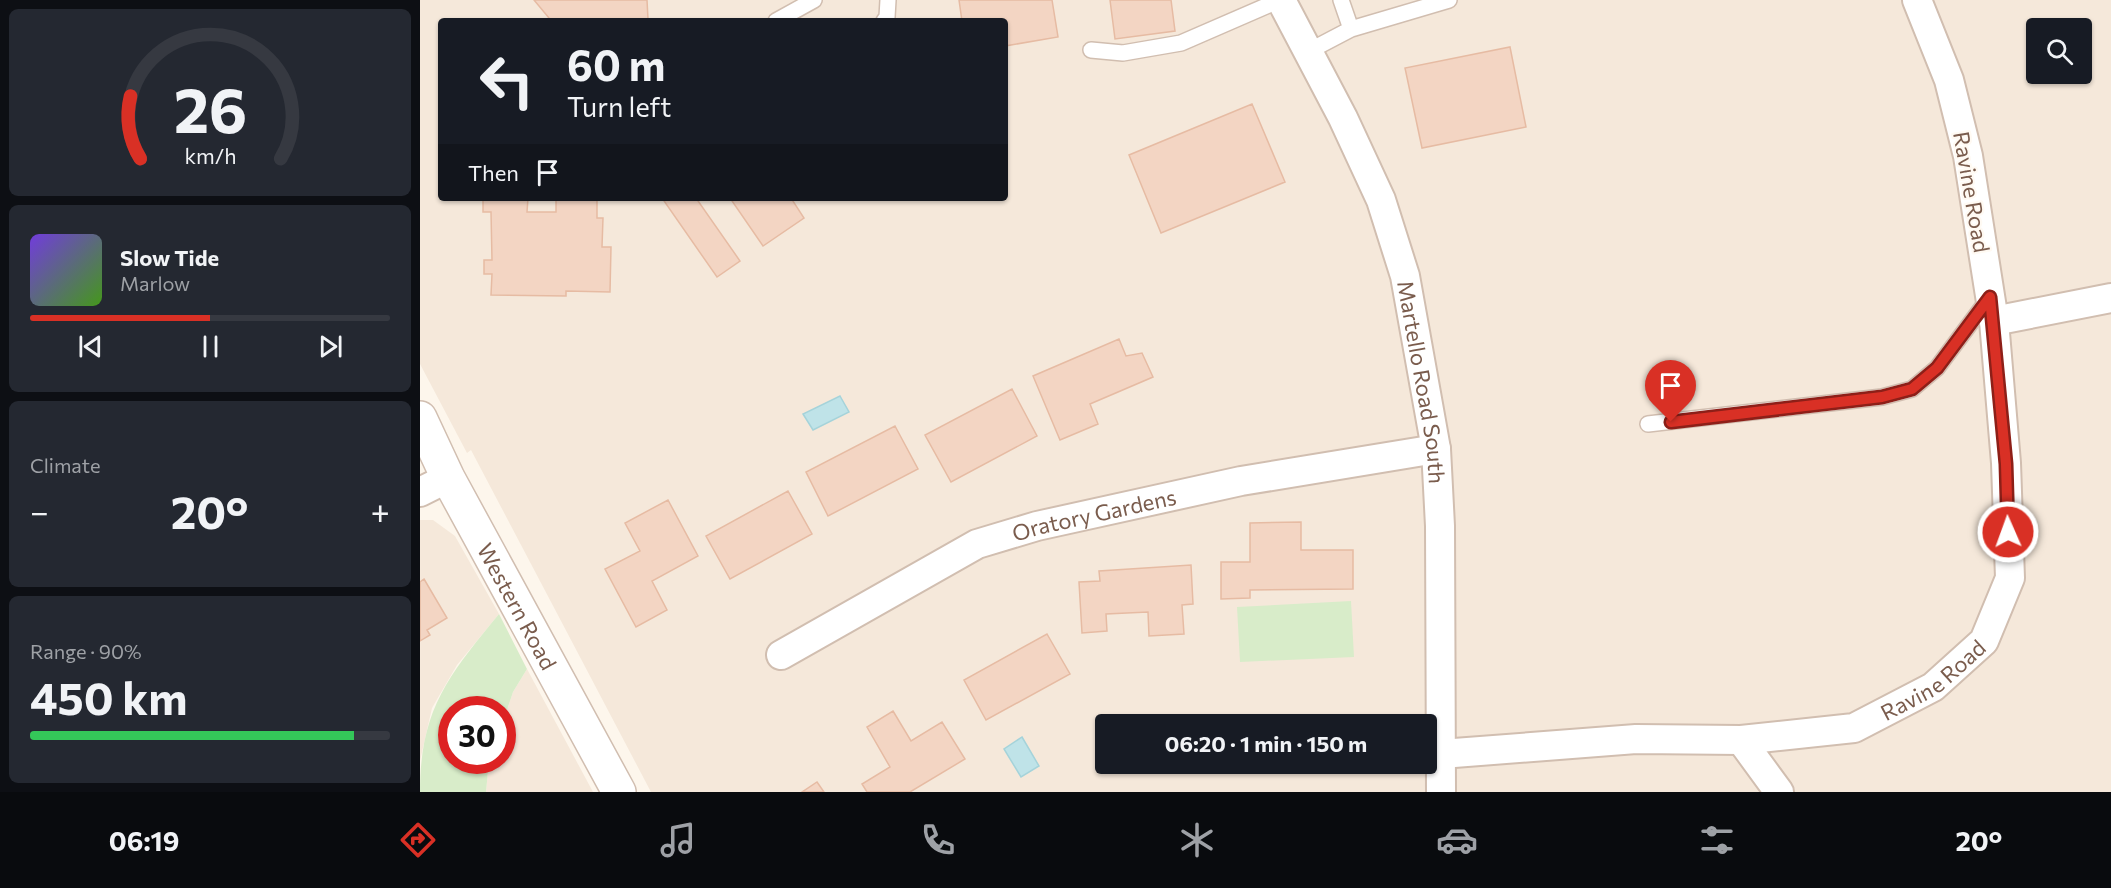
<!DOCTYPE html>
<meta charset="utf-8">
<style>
:root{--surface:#171b24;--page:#242831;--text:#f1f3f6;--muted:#9ea1a6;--line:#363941;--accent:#d93025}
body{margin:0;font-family:Commissioner,sans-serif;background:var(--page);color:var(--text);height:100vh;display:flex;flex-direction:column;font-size:22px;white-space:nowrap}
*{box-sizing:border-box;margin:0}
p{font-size:20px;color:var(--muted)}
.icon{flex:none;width:33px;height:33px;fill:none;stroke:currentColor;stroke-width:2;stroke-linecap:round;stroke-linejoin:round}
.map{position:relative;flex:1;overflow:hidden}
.drawer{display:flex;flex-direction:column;gap:9px;padding:9px;background:#0d0f14;width:420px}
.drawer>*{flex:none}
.banner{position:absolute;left:18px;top:18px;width:570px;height:183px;border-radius:6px;box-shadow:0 2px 4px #0004;background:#171b24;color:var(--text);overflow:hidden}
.controls{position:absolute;left:1606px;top:18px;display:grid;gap:12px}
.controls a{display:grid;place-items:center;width:66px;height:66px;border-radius:6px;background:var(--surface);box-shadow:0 2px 4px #0004;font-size:30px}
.speed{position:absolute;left:18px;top:696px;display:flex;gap:12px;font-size:30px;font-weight:700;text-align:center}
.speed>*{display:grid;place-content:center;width:78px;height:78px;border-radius:50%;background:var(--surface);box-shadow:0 2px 4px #0004;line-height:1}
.speed .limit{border:9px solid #d22;background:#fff;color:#111}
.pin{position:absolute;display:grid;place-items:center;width:51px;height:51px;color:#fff;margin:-62px -26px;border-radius:50% 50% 50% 0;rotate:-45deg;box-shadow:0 0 6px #0007}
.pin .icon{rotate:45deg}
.me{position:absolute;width:66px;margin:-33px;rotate:358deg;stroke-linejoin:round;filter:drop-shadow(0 0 4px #0008)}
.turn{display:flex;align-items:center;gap:21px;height:126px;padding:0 30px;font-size:27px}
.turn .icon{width:78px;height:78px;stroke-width:2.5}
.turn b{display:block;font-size:42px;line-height:51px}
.then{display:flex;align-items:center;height:57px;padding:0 30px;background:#0003;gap:12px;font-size:22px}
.big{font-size:45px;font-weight:700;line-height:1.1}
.drawer .widget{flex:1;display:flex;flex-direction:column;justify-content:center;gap:9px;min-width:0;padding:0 21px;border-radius:9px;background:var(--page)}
.drawer .dial{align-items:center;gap:0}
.dial svg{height:156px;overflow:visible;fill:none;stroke:var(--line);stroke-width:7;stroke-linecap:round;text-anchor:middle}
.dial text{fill:var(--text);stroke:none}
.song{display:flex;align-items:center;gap:18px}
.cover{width:72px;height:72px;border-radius:9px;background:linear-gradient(135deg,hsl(260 70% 55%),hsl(100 70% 35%))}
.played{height:6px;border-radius:3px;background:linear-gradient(90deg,var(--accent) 50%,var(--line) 50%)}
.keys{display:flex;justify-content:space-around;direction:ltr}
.heat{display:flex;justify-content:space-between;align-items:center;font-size:33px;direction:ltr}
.charge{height:9px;border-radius:4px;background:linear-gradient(90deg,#34c759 90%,var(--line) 0)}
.trip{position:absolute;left:675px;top:714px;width:342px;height:60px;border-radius:6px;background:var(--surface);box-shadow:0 2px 4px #0004;font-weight:700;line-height:60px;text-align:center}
.tab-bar{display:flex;height:96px;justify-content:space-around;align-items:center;background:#090b0e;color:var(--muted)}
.tab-bar .icon{width:42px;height:42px}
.tab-bar .selected{color:var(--accent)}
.tab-bar b{font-size:27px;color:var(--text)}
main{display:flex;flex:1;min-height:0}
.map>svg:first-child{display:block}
.residential{fill:#f5e8da;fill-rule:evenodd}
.green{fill:#d8ecc9}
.water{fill:#bfe3e8;stroke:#a5d3da;stroke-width:1.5}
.building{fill:#f3d5c3;stroke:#e6bba3;stroke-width:1.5}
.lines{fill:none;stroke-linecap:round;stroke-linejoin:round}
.service-casing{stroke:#d1beb0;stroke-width:18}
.minor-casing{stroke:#d1beb0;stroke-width:32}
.tertiary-casing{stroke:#d1beb0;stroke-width:36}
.service{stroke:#fff;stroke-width:15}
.minor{stroke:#fff;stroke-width:28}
.tertiary{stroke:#fff;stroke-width:33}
.route-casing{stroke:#8d1f18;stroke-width:15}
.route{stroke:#d93025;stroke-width:10}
.labels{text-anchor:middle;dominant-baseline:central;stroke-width:4.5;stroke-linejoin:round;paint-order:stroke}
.street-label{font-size:22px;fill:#7a5c4d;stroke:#fffaf3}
</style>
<main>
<section class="drawer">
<div class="widget dial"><svg viewBox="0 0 100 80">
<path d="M14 69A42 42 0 1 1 86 69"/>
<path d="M14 69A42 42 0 0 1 9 37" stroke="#d93025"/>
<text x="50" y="56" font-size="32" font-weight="700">26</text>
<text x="50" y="72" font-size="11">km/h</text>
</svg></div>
<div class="widget">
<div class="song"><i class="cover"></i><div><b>Slow Tide</b><p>Marlow</p></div></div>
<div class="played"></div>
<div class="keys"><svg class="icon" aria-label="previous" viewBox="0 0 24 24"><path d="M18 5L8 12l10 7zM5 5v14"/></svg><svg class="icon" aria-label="pause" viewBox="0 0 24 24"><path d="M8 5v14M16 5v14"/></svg><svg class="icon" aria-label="next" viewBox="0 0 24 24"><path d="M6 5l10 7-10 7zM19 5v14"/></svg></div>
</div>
<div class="widget"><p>Climate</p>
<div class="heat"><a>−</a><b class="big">20°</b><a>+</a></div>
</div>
<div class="widget"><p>Range · 90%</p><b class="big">450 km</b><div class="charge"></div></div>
</section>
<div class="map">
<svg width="1691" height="792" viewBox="0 0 1691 792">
<rect width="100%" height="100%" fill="#fdf6ec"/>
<!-- residential -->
<path class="residential" d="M0 0H1691V792H231L51 450 47 453 0 364ZM21 21H585V198H21ZM1617 28H1662V74H1617ZM686 724H1006V764H686Z
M0 520H13L35 536 79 614 37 665 12 708 0 761Z
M107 669 173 792H66L69 761 82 760 83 722 93 692Z"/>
<!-- green -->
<path class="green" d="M931 601 934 657 820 662 817 607Z
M79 614 107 669 93 692 83 722 82 710H32V760L69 761 66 792H0C0 709 29 675 79 614Z"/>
<!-- water -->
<path class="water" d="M420 396 429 412 393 430 383 414Z
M602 737 619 766 601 777 584 749Z"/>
<!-- building -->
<path class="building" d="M114 0H227L228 19 129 21V18Z
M539 0H632L638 37 585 46V21H542Z
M690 0H751L755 31 695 39Z
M1090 47 1106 127 1002 148 985 68Z
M832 104 865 182 741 233 709 155Z
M63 198H108L107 212H136V199L177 200V218H183L182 247H191L190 292 146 291V296L71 295 72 274H64V260H72L71 212H63Z
M242 198H276L320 261 297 277Z
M310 198H371L384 218 343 246Z
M699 339 706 356 722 353 733 377 670 404 678 424 640 440 613 376Z
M592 389 617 436 531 482 505 435Z
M475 426 498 469 408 516 386 472Z
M368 491 392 534 310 579 286 536Z
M248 500 278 556 232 581 247 610 216 627 185 569 220 551 205 523Z
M881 522V550H933V589L830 590V598L801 599V562H830V523Z
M771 565 773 604 762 605 764 634 729 636 728 612 686 614 687 631 662 633 659 582 680 581 679 571Z
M4 579 27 618 7 630 10 635 0 641V582Z
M627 634 650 674 566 720 544 680Z
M473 711 491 741 522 722 545 759 490 792H447L442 784 470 767 447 727Z
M397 782 404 792H382Z"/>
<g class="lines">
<defs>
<path id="service" d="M921 0 931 29
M356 21 394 0
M464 21 467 17 468 0
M671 50 703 53 761 43 860 0
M889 51 931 29 1029 0
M1228 424 1462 397 1492 389 1517 368 1570 297"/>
<g id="minor">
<path id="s1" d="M861 0 923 118 961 200 985 276 1016 449 1020 526 1021 792"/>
<path d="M1574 321 1691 298"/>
<path d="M0 492 28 478"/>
<path id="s2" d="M361 655 557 544 617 526 821 481 1016 449"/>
<path d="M1321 740 1359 792"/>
<path id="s3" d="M1021 754 1216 739 1321 740 1434 728 1513 687 1564 641 1590 578 1586 463 1574 321 1548 156 1529 80 1497 0"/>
</g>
<g id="tertiary">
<path id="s4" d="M0 418 28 478 199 792"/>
</g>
</defs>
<!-- service casing -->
<use href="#service" class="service-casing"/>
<!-- minor casing -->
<use href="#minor" class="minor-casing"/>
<!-- tertiary casing -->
<use href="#tertiary" class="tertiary-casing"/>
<!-- service -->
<use href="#service" class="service"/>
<!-- minor -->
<use href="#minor" class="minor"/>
<!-- tertiary -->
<use href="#tertiary" class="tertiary"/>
</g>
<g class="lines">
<defs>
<path id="route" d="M1251 422 1462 397 1492 389 1517 368 1570 297 1586 464 1588 532"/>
</defs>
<!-- route casing -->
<use href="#route" class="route-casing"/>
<!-- route -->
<use href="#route" class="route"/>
</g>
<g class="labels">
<!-- street labels -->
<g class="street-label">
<text transform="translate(1552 192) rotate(80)">Ravine Road</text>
<text stroke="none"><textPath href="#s1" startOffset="411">Martello Road South</textPath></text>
<text stroke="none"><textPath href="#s2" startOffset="346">Oratory Gardens</textPath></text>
<text stroke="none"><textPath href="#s4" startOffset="212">Western Road</textPath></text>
<text stroke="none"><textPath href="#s3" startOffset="507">Ravine Road</textPath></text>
</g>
</g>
</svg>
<div class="controls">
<a><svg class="icon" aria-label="search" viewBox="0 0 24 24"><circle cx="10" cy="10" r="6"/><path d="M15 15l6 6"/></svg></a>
</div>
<div class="speed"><div class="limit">30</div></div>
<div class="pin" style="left:1251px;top:422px;background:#d93025"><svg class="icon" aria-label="arrive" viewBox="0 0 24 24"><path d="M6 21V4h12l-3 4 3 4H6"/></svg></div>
<svg class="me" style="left:1588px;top:532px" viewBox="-20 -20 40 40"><circle r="17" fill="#d93025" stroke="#fff" stroke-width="3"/><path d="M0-11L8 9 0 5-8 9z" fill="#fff"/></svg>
<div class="trip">06:20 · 1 min · 150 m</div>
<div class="banner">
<div class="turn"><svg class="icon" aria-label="left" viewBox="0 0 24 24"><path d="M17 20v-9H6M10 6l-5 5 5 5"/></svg><div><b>60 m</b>Turn left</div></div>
<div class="then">Then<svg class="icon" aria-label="arrive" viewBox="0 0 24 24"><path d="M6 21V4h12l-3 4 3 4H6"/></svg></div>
</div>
</div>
</main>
<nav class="tab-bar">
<b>06:19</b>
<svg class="icon selected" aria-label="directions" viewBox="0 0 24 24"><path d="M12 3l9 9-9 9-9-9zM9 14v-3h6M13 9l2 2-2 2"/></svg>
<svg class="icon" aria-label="music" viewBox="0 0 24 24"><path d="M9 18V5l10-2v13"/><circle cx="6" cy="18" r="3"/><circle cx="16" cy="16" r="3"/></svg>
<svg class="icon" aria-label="phone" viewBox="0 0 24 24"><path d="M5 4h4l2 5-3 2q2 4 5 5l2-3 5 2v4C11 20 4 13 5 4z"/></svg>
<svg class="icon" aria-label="climate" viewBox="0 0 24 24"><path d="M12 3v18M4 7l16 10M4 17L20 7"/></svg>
<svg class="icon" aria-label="car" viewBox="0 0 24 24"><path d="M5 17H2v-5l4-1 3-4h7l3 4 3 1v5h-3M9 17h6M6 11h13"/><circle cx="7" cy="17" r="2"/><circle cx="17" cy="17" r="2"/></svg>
<svg class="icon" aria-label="filters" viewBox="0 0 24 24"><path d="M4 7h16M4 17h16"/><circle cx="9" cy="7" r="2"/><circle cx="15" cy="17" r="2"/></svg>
<b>20°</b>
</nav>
